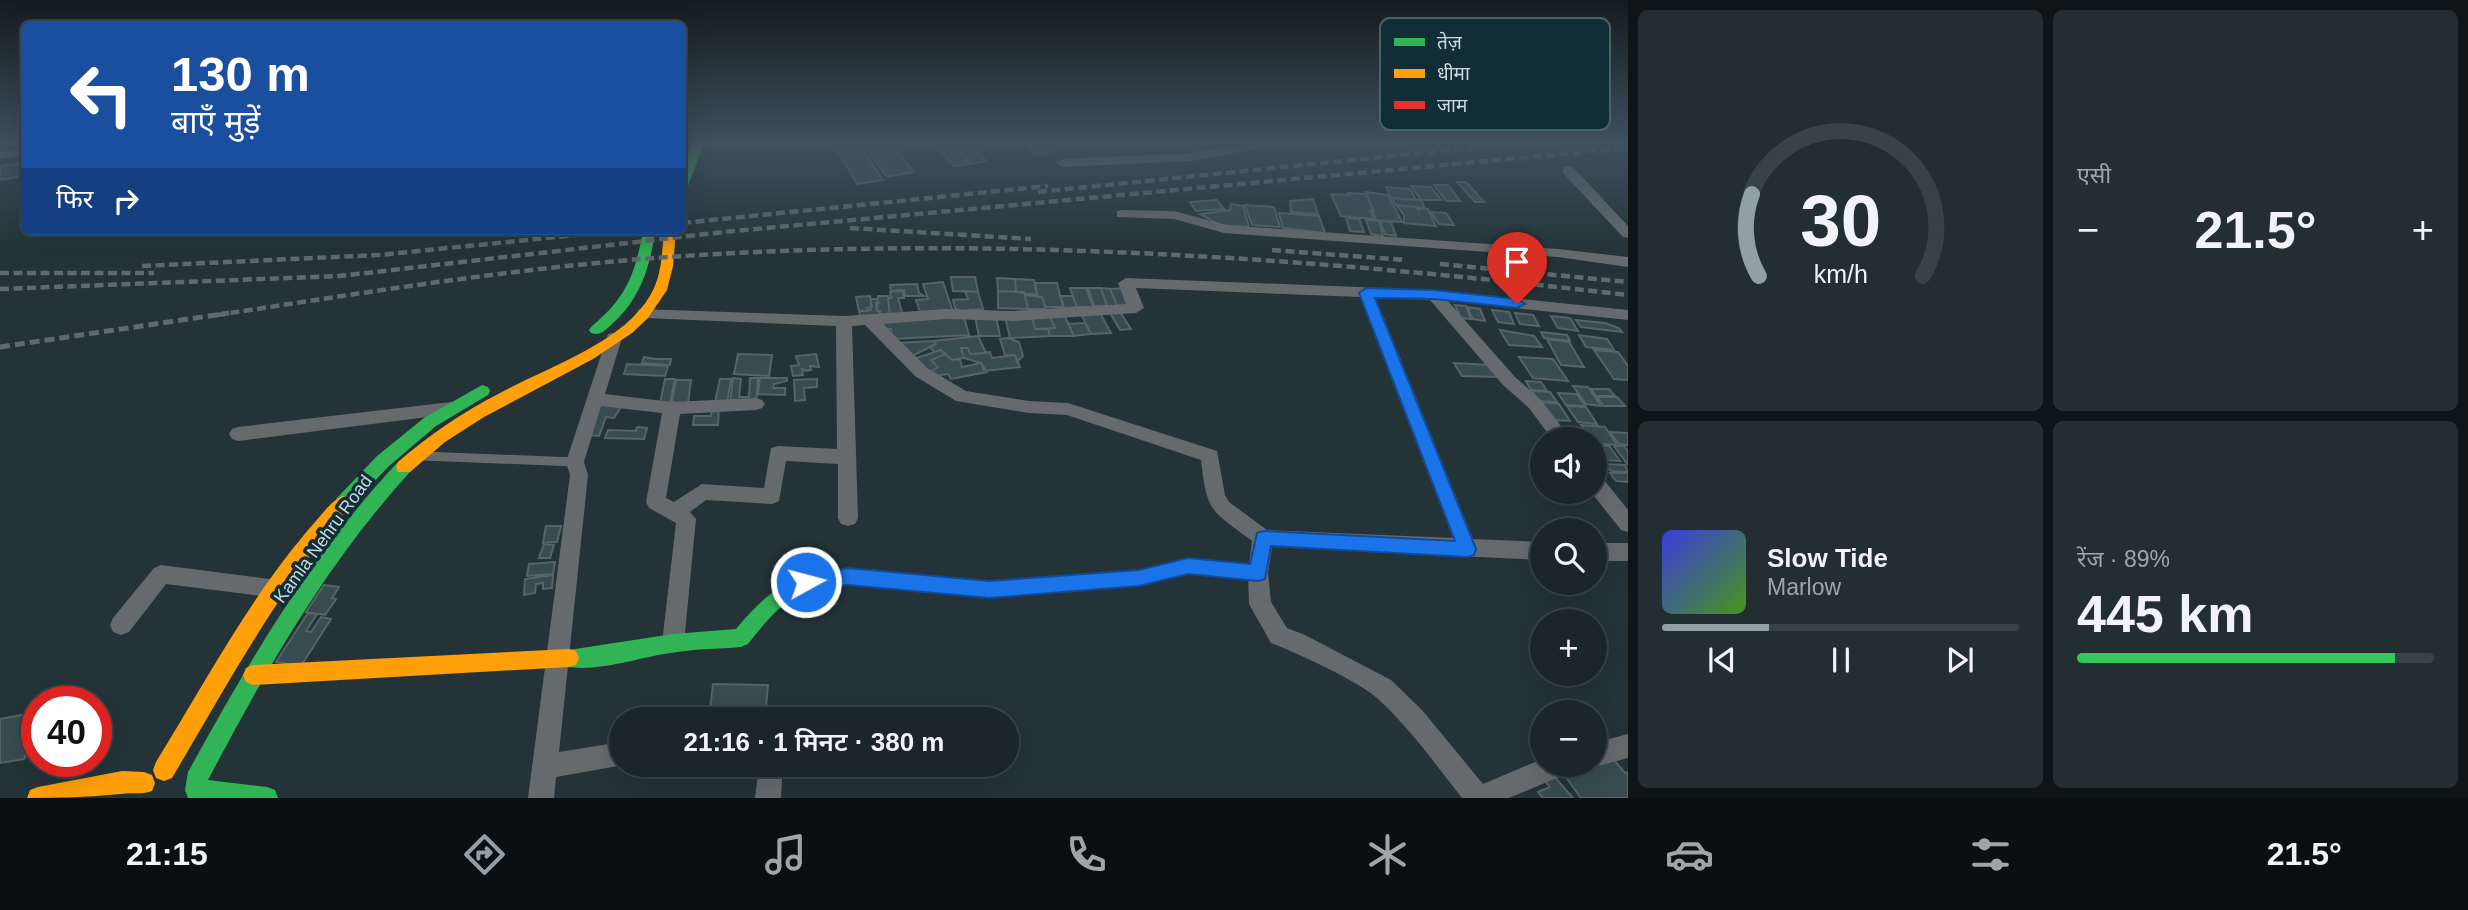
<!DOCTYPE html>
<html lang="hi">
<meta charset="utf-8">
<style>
:root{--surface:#1a262a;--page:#232e32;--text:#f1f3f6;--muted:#9fa5a8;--line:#384347;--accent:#90a0a5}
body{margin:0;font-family:Arial,"Noto Sans Devanagari",sans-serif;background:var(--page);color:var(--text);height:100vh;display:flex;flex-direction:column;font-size:26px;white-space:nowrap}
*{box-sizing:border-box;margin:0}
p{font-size:23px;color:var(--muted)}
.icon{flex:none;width:38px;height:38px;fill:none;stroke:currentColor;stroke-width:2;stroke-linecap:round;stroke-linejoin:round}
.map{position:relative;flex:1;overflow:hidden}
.side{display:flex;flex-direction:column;gap:10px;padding:10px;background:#0e1517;width:840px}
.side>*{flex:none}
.guide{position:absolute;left:21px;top:21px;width:665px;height:214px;border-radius:10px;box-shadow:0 7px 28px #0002,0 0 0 2px var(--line);background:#1a4fa0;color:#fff;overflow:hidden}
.tools{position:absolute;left:1530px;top:427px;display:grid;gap:14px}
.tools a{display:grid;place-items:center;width:77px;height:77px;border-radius:50%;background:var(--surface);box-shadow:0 7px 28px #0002,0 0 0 2px var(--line);font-size:35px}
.speed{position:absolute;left:21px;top:686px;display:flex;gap:14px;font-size:35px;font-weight:700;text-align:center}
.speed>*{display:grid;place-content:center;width:91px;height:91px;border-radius:50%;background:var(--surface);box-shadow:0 7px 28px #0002,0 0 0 2px var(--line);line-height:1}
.speed .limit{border:10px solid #d22;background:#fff;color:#111}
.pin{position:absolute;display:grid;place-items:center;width:60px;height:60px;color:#fff;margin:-72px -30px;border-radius:50% 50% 50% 0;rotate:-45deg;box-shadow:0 0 7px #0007}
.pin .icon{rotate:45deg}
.me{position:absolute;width:77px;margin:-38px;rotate:83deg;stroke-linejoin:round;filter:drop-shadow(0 0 5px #0008)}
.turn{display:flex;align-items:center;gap:24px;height:147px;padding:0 35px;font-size:32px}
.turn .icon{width:91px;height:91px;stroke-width:2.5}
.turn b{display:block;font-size:49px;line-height:60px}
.then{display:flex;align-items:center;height:66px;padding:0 35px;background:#0003;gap:14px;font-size:26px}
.big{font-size:52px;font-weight:600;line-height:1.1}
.side .tile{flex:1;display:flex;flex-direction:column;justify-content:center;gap:10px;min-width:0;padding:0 24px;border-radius:10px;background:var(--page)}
.side .dial{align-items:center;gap:0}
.dial svg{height:182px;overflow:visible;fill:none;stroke:var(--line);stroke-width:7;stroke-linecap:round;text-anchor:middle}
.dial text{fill:var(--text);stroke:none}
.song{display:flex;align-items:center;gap:21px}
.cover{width:84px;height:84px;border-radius:10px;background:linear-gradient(135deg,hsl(240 70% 55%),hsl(100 70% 35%))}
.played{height:7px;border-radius:4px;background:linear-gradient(90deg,var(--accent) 30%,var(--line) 30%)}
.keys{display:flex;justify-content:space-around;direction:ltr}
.heat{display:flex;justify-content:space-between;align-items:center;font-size:38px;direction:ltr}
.charge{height:10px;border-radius:5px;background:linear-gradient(90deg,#34c759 89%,var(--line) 0)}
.side .tiles{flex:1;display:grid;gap:10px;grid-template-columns:repeat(2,1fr)}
.trip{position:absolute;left:609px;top:707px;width:410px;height:70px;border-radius:35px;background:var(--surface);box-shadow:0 7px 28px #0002,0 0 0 2px var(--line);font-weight:600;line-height:70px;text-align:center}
.tabs{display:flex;height:112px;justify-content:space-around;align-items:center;background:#0a0f11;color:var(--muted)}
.tabs .icon{width:49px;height:49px}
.tabs .on{color:var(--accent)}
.tabs b{font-size:32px;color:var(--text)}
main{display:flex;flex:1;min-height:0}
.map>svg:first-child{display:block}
.building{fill:#374b50;stroke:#566367;stroke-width:2}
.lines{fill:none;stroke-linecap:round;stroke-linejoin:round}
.lane-far1{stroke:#656b6d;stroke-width:7}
.lane{stroke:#656b6d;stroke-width:9}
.street{fill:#656b6d;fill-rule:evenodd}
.fast{fill:#30b455;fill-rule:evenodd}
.slow{fill:#ff9f0a;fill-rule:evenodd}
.jam{fill:#e5322d;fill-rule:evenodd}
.rail-far1{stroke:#606a6d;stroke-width:4.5;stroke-dasharray:9 4.5;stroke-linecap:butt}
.rail{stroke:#606a6d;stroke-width:5;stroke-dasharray:10 5;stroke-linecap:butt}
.route{fill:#1a73e8;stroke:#114b97;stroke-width:2}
.labels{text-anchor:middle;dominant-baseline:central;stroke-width:7;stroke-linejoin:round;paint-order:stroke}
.street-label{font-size:18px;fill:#cadbdf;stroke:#112e36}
.key{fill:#112e36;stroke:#486269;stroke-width:2}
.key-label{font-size:19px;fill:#cadbdf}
</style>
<main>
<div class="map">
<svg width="1628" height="798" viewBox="0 0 1628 798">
<rect width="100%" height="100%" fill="#233338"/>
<!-- building -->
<path class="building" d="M891 144 914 172 887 177 865 147Z
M934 144H951L969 164 954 166Z
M956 144H972L986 161 971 164Z
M1026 144H1043L1051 152 1035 155Z
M862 148 883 180 857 184 838 151Z
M24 163V176L0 180V166Z
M1457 182H1466L1484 202H1475Z
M1434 185H1448L1460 201H1446Z
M1411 186 1431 187 1441 200H1421Z
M1386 187 1410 189 1416 200 1392 198Z
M1366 192 1388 195 1402 222 1376 220Z
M1348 193 1366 194 1374 211H1370L1374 219 1341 216 1331 194 1349 195Z
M1392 198 1421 200 1425 208 1396 205Z
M1313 199 1318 214 1291 212 1290 201Z
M1217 200 1224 209 1196 211 1190 202Z
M1231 204 1243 206 1249 227 1220 225 1200 214 1230 210Z
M1245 205 1274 207 1280 227 1252 225Z
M1397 206 1415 207 1420 211 1418 208 1428 209 1436 226 1404 223V215Z
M1431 212 1446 213 1454 225 1439 224Z
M1279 213 1319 216 1325 233 1283 228Z
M1346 218 1359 219 1364 232 1350 231Z
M1366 220 1379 221 1383 236 1371 234Z
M1380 221 1391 222 1396 236 1385 234Z
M951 277H975L978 292 953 291Z
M997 278 1015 279 1016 292 998 291Z
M1015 279 1034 280 1037 295 1016 292Z
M943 282 953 312 921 315 916 300 928 299 923 284Z
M1035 283H1057L1063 307H1045L1042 297H1038Z
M917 284 919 293 924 296H905L904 290 891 291 890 285Z
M1070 288H1086L1093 307H1077Z
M1088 288H1101L1107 306H1094Z
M1101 288 1110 289 1118 308H1108Z
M1127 288 1134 308H1118L1110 289Z
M903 291 904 298H898L903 316H890L888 298H891L890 292Z
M965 291 978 292 983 309 969 310 965 314 955 308 953 300 968 299Z
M998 291 1024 292 1028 309 998 308Z
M1025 295 1042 297 1046 309H1028Z
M870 296 872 307 867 308 868 311H859L856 297Z
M878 296H888L890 316H880V311H877Z
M1061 296H1073L1077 307 1064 308Z
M871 299H877L879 303H876L877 311H880V316H860L859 311 871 310Z
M1455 305 1466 306 1471 319 1461 318Z
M1467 307 1480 309 1485 321 1473 319Z
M1492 310 1509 312 1514 324 1498 322Z
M1120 312 1131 329 1120 330 1110 313Z
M1100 313 1111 333 1091 334 1081 314Z
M1515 313 1533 315 1539 326 1520 324Z
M1064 315 1074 336H1050L1048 329 1055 328 1050 316Z
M1032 316H1050L1055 328 1035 329Z
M1032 316 1035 329H1048L1050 336 1010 338 1005 317Z
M1551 316 1570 318 1578 331 1558 328Z
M964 317 969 335 893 339 891 329H885L883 321Z
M975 317H996L1000 336H979Z
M1576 320 1605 323 1619 328 1622 332 1581 327Z
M1085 323 1091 334 1074 336 1068 324Z
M1500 330 1534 336 1542 347 1509 345Z
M1541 332 1567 335 1570 341 1544 338Z
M1579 335 1607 339 1614 350 1586 347Z
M978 336 986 353 970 354 968 348H961L964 358 952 360 941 350 935 352 929 347 936 344 933 341Z
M1008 338 1019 342 1023 356 1017 362 1015 355H1005L1000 339Z
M1547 339 1569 342 1584 367 1561 365Z
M933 341 936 344 912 356 896 343Z
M961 348H968L970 354 990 352 992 358 1015 355 1020 367 984 371 981 363 964 358Z
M941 350 945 354 931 360 938 367 930 372 913 359Z
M1594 350 1618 352 1628 366V380L1614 379Z
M738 354 772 355 769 376 734 374Z
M816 354 819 367 810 366 811 370 806 371 802 369 803 375 793 376 791 366 799 365 796 356Z
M945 354 952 360 960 359 962 367 981 363 987 372 951 379 948 374 935 376 930 372 938 367 931 360Z
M644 357 655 359H671L670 365 642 363Z
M1519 357 1553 359 1568 381 1533 378Z
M1454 363 1490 365 1498 377 1462 376Z
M627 364 668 366 665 376 624 374Z
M733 378 741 379 739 397H749L750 378H758L756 404H730Z
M760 378H787V381L774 384 773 388H785V395L758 394Z
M665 379H675L670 403H660Z
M720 379H731L727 403 715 402Z
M817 379V387L804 388 805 400 795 401 794 380Z
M676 380H691L688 403 672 402Z
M1526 381 1541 382 1547 391 1531 390Z
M1573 386 1588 387 1601 406 1586 404Z
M1591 389H1609L1615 396H1596Z
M1532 391 1550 392 1557 402 1539 401Z
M1558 393 1577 394 1585 406 1566 405Z
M1597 397H1617L1625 406H1604Z
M1541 402 1559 404 1570 421 1552 420Z
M600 403 622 405 614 418 606 417 599 436 588 435Z
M1567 406 1586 407 1597 424 1578 422Z
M712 407H719L718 425H693L694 416H711Z
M1581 425 1605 427 1617 445 1594 443V439H1590Z
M637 427 647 428 644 439 605 438 608 430 636 431Z
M1610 432 1628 433V445L1619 444Z
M1594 445 1609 446 1620 461 1594 459Z
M1614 446H1624L1628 451V465Z
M1605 464 1625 465 1628 472 1611 471Z
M1610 473H1628V482L1616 481Z
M546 526H561L557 542 543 543Z
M544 544 554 545 550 558H539Z
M555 562 553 574 527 576 529 564Z
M553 575 552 588 543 589V583L536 584 535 593 524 595 525 579Z
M324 585 339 587 332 598 336 599 325 615 306 612Z
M308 613 317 614 306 631 311 632 321 617 331 619 301 666 276 662Z
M713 684 768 685 765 719H709Z
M37 712V731L24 759 0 763V719Z
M1614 760 1625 773 1628 772V798H1581L1560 769Z
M1552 774 1573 798H1543L1538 792 1550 787 1541 777Z"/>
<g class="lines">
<!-- lane-far1 -->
<path class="lane-far1" d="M0 155 24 152"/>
<!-- lane -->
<path class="lane" d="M423 456 575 462"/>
<!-- street -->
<path class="street" d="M1244 144H1269L1263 148 1190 161 1063 167 1057 163 1063 159 1190 153Z
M1568 166 1573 167 1628 226V238L1623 237 1563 173V167Z
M1122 210 1174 211 1226 225 1558 249 1628 257V267L1558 257 1224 233 1174 219 1117 217V211Z
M1126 278 1434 290 1628 310V320L1448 301 1515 377 1541 400 1571 439H1552L1529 408 1503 385 1430 300 1376 298 1473 539 1542 542V560L1272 547 1268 573 1271 602 1287 628 1305 635 1391 680 1422 710 1483 784 1542 759V765H1569L1566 774 1509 798H1462C1435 764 1410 728 1377 698 1358 681 1297 653 1271 643L1249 604 1248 573 1252 541C1211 510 1207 513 1201 460L1067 415 1029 413 956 401 915 376 865 325 852 326 858 518 855 524 848 526 841 524 838 518V464L786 461 779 501 772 504 706 500 690 512 696 519 684 643 681 650 673 653 665 650 662 643 676 523 649 508 646 502 662 413 601 406 584 462 588 475 559 752 621 742V765H624L556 777 554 798H528L570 475 566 462 608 334 614 333 622 338 605 394 672 402 756 398 762 400 765 404 762 408 756 410 680 414 666 498 674 502 702 484 764 488 771 448 778 446 837 449 836 326 645 318 637 313 639 309 844 316 946 309 1013 311 1126 304 1118 283ZM1136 288 1360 297 1453 538 1267 530 1229 502 1225 495 1217 451 1068 403 1029 401 966 391 927 368 883 324 946 319 1013 321 1136 313 1144 308Z
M451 402 457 403 460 408 457 413 451 414 238 441 232 439 229 434 232 429 238 427Z
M1594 474 1601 476 1628 510V532L1621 530 1591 492H1594Z
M1594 543H1628V561H1594Z
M161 565 278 580 285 583 289 589 285 595 278 598 166 584 129 632 121 635 113 632 110 625 113 618 154 568Z
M1628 734V758L1594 767 1588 765H1594V743Z
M759 765H783L781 798H755Z"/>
<!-- fast -->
<path class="fast" d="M693 144H704L688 186 682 189V169Z
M643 231H655C650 268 640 300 610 326 604 331 600 336 591 333L589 330 591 327C626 298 635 275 643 231Z
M482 385 488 387 490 391 488 395 436 426 389 466 349 508 343 510 337 508 334 503 337 498 377 456 424 418Z
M404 460 410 462 412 467 410 472C326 564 266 670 208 780L267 787 275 790 278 798H188L185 790 188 772C249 662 311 554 398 462Z
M868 569 985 581 992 583 995 589 992 595 985 597C940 592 841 572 802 592 780 604 763 625 748 644L741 647C718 649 693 649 670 653 641 657 589 675 562 665L559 658 562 651 673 634 736 629C776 580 806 568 868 569Z"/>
<!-- slow -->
<path class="slow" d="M664 231H676L673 266 667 290 648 318 632 333 593 359 484 417 445 442 410 472H398L396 467 398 462C429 435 463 412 500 393 547 367 624 343 651 294 662 275 662 252 664 231Z
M343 496 349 498 352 503 349 508C278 590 227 685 172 778L164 781 156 778 153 770 156 762C206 681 252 593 316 521 324 512 332 500 343 496Z
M569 649 576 651 579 658 576 665 569 667 253 685 246 682 243 675 246 668 253 665Z
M122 771 144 772 152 775 155 783 152 791C141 795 131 792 120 794 88 797 58 798 27 798L30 790 38 787Z"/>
<!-- jam -->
<path class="jam" d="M1188 558 1258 565 1265 567 1267 573 1265 579 1258 581 1188 574 1139 586 985 597 978 595 975 589 978 583 985 581 1139 570Z"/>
<!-- rail-far1 -->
<path class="rail-far1" d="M1038 192 1509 144
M682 223 1048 186
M850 228 1031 239
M1272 250 1405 260
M1440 264 1628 282
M142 266 379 255 616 231
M0 273H154
M0 289 340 276 723 232 1628 148
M217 315C363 293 508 269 655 258 980 234 1305 257 1628 295"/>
<!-- rail -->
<path class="rail" d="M0 347 229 313"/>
</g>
<!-- sky -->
<linearGradient id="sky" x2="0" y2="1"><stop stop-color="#131c1f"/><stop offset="0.56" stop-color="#3f505e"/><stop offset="1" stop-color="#3f505e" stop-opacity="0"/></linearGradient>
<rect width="1628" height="255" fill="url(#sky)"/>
<!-- route -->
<path class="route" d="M1366 288 1434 290 1517 299 1525 304 1517 308 1434 299 1375 298 1476 549 1474 555 1467 557 1271 546 1265 579 1258 581 1188 574 1139 586 989 598 848 585 806 590 799 588 796 582 799 576 848 568 989 581 1139 570 1188 558 1250 564 1257 533 1263 531 1455 541 1359 293Z"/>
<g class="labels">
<!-- street labels -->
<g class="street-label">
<text transform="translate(323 539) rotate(-54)">Kamla Nehru Road</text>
</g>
</g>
<!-- legend -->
<rect x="1380" y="18" width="230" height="112" rx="10" class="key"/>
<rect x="1394" y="38" width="31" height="8" fill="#30b455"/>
<rect x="1394" y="69" width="31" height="9" fill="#ff9f0a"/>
<rect x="1394" y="101" width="31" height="8" fill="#e5322d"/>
<g class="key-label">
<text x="1437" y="49">तेज़</text>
<text x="1437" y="80">धीमा</text>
<text x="1437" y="112">जाम</text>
</g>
</svg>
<div class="tools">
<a><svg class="icon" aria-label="sound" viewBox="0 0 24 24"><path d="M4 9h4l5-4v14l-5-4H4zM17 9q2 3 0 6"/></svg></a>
<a><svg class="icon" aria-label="search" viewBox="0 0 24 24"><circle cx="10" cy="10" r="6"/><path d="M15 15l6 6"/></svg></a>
<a>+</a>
<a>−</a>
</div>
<div class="speed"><div class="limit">40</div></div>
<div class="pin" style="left:1517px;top:304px;background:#d93025"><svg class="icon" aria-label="arrive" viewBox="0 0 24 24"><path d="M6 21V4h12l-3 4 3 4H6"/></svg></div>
<svg class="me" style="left:806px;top:582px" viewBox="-20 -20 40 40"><circle r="17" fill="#1a73e8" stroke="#fff" stroke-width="3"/><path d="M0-11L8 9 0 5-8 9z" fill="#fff"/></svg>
<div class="trip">21:16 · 1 मिनट · 380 m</div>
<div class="guide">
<div class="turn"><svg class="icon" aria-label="left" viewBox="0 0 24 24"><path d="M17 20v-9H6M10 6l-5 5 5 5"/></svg><div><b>130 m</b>बाएँ मुड़ें</div></div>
<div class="then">फिर<svg class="icon" aria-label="right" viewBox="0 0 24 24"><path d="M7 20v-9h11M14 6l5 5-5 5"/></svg></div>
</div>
</div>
<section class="side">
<div class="tiles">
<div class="tile dial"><svg viewBox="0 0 100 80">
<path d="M14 69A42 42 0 1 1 86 69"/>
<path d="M14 69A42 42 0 0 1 11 33" stroke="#90a0a5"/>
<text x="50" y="56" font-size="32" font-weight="700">30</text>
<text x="50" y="72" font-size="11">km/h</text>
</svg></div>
<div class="tile"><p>एसी</p>
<div class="heat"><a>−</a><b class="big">21.5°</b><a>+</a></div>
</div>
<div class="tile">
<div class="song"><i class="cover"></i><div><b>Slow Tide</b><p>Marlow</p></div></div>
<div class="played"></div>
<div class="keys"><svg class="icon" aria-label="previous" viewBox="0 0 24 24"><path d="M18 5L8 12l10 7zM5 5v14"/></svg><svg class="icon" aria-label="pause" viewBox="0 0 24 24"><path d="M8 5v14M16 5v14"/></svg><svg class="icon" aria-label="next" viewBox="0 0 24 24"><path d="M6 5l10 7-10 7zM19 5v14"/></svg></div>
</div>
<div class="tile"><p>रेंज · 89%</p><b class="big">445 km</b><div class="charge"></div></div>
</div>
</section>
</main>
<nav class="tabs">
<b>21:15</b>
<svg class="icon on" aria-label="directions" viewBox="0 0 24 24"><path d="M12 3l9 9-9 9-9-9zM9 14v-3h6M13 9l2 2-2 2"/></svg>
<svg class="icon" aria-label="music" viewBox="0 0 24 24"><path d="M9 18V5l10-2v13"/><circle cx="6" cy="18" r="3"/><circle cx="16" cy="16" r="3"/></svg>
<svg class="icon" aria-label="phone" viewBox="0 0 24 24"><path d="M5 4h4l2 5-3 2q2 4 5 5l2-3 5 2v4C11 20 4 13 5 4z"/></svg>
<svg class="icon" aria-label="climate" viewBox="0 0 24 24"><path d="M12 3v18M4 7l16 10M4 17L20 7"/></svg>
<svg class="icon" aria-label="car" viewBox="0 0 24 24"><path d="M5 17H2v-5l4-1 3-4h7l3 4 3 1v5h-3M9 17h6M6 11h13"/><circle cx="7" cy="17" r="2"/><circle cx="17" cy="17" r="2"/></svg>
<svg class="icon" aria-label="filters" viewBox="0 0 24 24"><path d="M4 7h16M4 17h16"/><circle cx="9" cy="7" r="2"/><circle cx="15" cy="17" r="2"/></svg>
<b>21.5°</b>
</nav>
